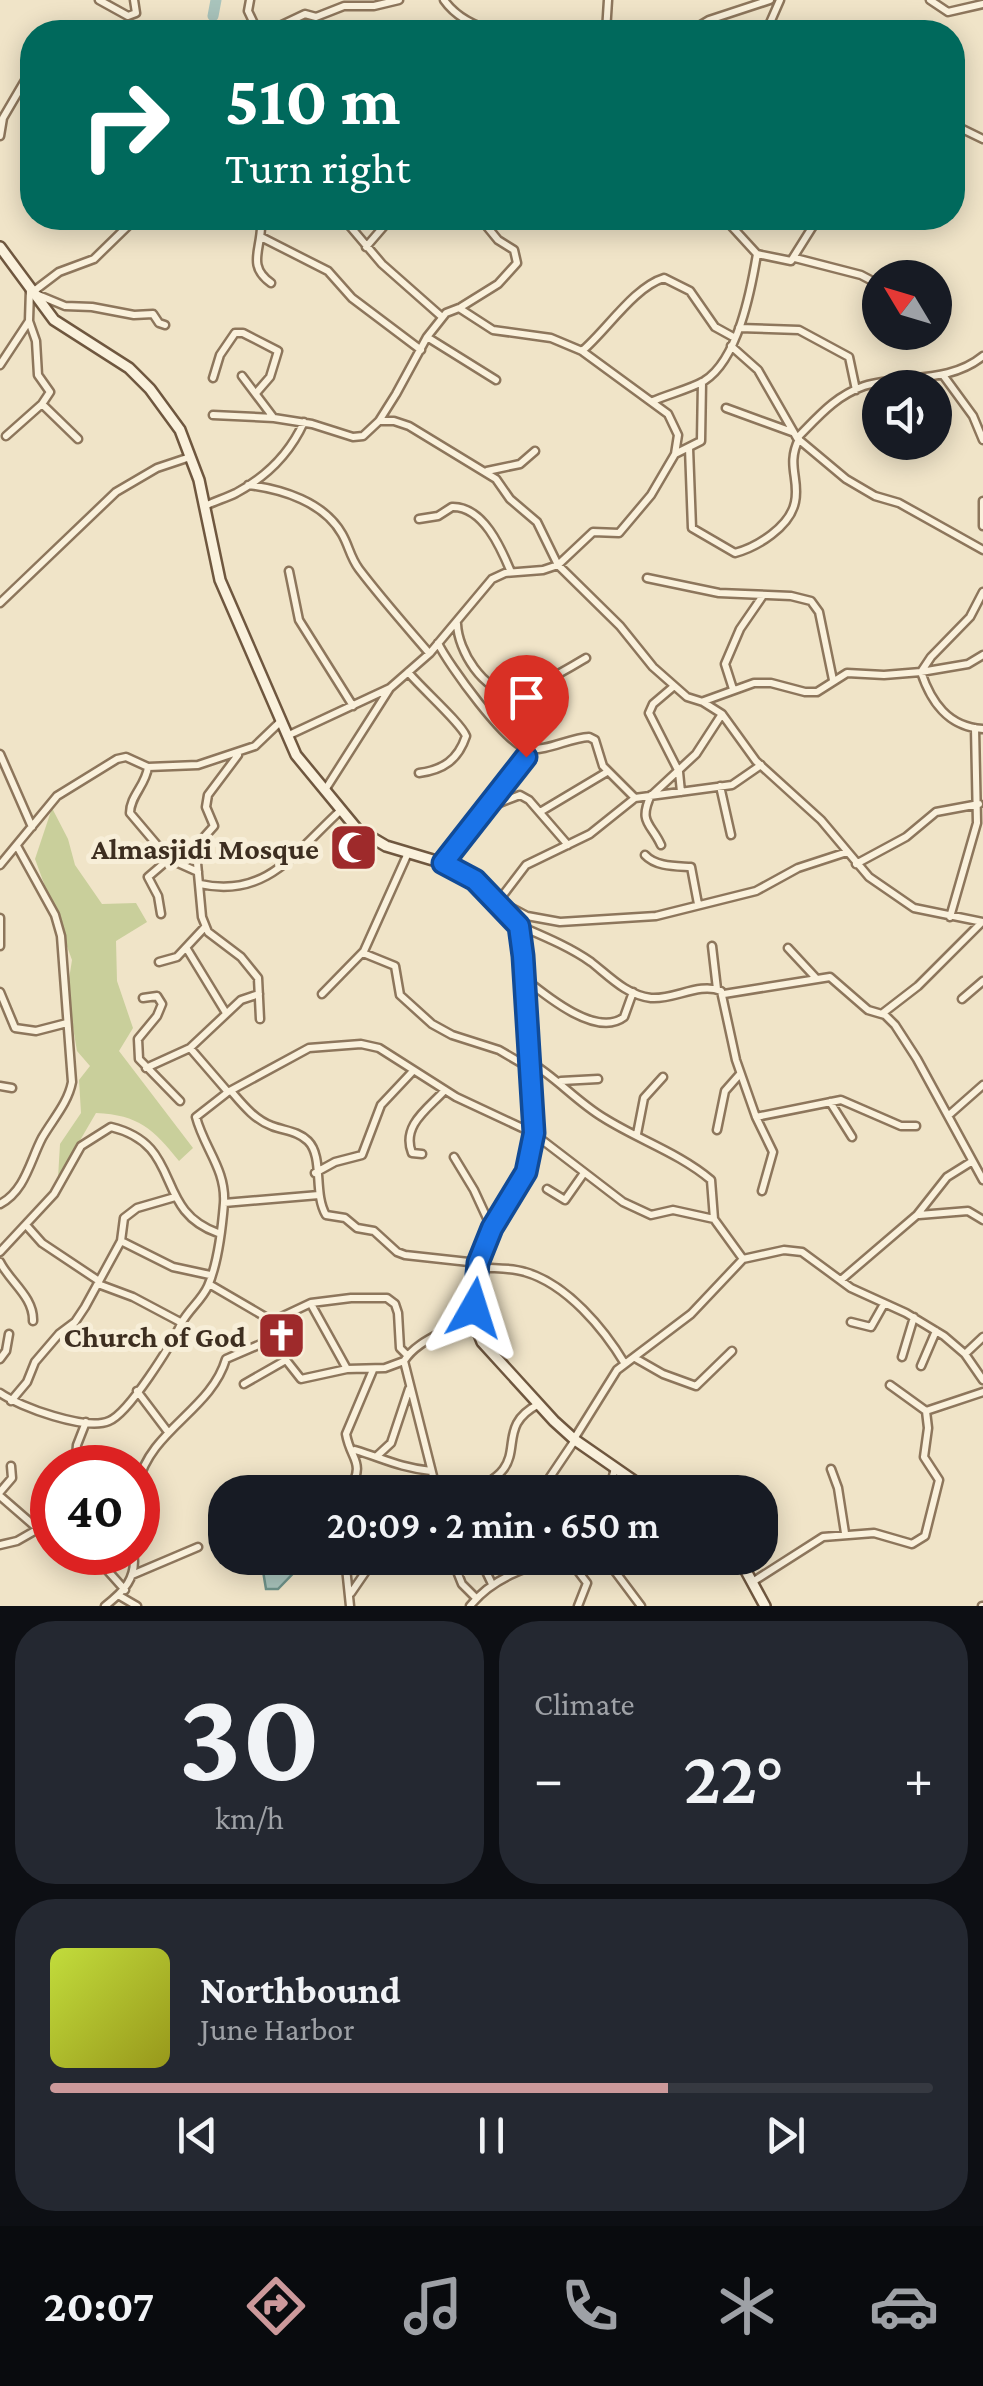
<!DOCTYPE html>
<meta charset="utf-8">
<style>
:root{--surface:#171b24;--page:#242831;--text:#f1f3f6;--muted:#9ea1a6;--line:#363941;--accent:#cc999b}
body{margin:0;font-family:"Crimson Pro",serif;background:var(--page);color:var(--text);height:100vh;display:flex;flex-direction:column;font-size:38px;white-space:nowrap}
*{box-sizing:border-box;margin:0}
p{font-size:32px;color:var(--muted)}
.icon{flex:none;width:55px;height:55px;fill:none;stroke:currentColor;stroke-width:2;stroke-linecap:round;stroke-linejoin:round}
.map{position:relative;height:1606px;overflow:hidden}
.details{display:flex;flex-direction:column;gap:15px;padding:15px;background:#0d0f14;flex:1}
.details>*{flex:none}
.hud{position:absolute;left:20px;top:20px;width:945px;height:210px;border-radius:40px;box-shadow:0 5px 25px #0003;background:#00695c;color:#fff;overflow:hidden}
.needle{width:65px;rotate:308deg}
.fabs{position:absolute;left:862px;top:260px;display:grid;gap:20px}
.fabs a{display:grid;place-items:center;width:90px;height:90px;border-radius:50%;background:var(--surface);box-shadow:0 5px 25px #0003;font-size:50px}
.speed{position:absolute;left:30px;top:1445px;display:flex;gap:20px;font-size:50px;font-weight:700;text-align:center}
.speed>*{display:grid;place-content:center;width:130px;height:130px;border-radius:50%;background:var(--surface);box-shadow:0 5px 25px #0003;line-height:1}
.speed .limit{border:15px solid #d22;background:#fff;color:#111}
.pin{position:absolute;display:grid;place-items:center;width:85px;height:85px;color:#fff;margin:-102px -42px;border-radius:50% 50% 50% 0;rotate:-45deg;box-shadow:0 0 10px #0007}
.pin .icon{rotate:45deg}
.me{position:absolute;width:110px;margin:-55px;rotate:6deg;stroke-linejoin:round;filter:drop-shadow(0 0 8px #0008)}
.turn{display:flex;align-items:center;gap:35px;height:210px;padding:0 40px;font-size:45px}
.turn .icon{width:130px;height:130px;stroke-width:2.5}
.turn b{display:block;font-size:70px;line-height:85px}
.big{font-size:75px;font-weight:600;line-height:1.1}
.details .tile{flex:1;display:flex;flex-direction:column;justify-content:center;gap:15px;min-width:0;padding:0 35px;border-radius:40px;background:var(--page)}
.details .dial{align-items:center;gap:0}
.dial b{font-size:130px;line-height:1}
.song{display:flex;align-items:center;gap:30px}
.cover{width:120px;height:120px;border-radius:15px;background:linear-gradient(135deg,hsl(70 70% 55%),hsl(60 70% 35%))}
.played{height:10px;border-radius:5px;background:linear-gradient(90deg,var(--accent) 70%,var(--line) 70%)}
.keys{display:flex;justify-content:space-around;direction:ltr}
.heat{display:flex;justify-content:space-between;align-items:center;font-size:55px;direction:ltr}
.details .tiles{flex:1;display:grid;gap:15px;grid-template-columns:1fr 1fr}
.tile:last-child{grid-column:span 2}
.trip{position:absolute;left:208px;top:1475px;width:570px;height:100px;border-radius:40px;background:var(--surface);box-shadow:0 5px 25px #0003;font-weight:600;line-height:100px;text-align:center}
.menu{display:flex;height:160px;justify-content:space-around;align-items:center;background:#090b0e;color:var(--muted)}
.menu .icon{width:70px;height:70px}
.menu .active{color:var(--accent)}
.menu b{font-size:45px;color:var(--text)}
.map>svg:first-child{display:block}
.green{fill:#c9cf9b}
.water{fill:#a9c4bc;stroke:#6f938a;stroke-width:2.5}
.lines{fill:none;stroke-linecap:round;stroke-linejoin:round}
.river{stroke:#a9c4bc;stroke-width:11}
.street-casing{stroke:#8d765c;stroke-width:11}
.secondary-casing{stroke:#6f573f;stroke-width:14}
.street{stroke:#faf1dc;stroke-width:6}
.secondary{stroke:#faf1dc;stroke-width:9}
.route-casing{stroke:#114b97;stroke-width:25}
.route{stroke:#1a73e8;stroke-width:18}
.labels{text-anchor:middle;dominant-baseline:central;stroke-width:10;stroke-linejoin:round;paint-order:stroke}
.poi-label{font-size:30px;font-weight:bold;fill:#3d2e20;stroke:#f7eed8;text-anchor:end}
</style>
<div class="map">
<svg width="983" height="1606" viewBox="0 0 983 1606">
<rect width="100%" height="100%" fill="#f0e4c8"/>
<!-- green -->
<path class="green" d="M52 808 68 839 75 865 102 904 136 903 147 922 116 941 117 981 133 1028 119 1051 193 1148 179 1161C153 1129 139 1115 96 1113L58 1178 60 1144 81 1113 79 1080 90 1066 77 1051 67 992 72 960 35 859Z"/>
<!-- water -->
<path class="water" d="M272 1558H308L278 1589H266L263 1571Z"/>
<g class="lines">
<!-- river -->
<path class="river" d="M213 16 216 0"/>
<defs>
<path id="street" d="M99 0 128 16 136 13 134 0
M250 0 248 11 258 32
M444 0C456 17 477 27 496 32
M930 0 948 12 983 4
M267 32 305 14 316 17 344 6H374L399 0
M606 32 608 0
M689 32 709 20 770 0
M766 32 780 0
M952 124 983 139
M0 136 3 118 27 77 32 74
M343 218 382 264 442 317
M724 218 757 254 791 261 818 218
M261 226C261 250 247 266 271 283
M261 237 328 271 352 298 421 350
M366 247 391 218
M795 258 861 275 880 285
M34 291 59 272 94 259 136 218
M36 294 65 306 92 307 134 315 153 314 159 323 165 325
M461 307 498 284 517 263 514 250 498 240 480 218
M739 328 799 330 849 357 856 390
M427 337 496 380
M731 346 758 370 797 438 846 479 875 496 899 503 983 550
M582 351C606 331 634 287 664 278L690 291 715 327 735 338
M0 365 29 321 30 289
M943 375 973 416 983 440
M242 376 273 417
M213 378 220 355 235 333H243L278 351 270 377 257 392
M653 401C669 394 690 389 704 381 738 360 751 290 757 254
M42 404 78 439
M726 408 792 432
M213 415 274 418 312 424 353 437 363 436 379 421 396 394 427 337 446 313 459 308 493 330 551 338 582 351 668 414 678 435 675 454 651 495 619 533 593 532 558 565 543 570 505 573 492 579 430 653 390 688 287 736
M379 421H394L409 426 496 479 510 499 537 522 558 565 620 626 653 667 687 697 703 702 722 714 756 761 821 820 869 877 914 908 983 922
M6 436 42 404 50 392 38 375 36 341 29 321
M797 438C818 417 835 396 864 386 904 374 949 384 983 356
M689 448 692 528 735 553C757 547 790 527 795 502 800 479 786 465 799 439
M675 454 701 441 702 382
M487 471 520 464 535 451
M248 485C282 489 324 502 342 534 349 546 350 557 359 569 381 598 405 625 429 653
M983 501V526
M205 506C215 501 226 498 236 493 266 477 290 453 304 422
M419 519 438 516 452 507C483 506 501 548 511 572
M289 571 299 620 353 706
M647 578 719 593 791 596 811 601 819 612 833 680
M983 592 970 617 931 657 921 672C931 702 948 727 983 729
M0 603 116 492 157 468 190 457
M457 624C458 650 483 693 514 692 530 692 571 667 586 658
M438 643C447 663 508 747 528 749 548 751 569 738 589 737L595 740 603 766 635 798 732 785 761 765
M408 672C420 687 461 723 466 736 458 760 443 770 419 773
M673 687 653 704 649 713 679 772 681 792
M733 689 725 664 740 629 762 597
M704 701 754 683H771L805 692H817L847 673 884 675 921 672 968 664 983 655
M0 754 32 827
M238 755 208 795 206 807 214 826 197 845 196 852 202 917 208 932 241 957 258 978 260 1019
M148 767C146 785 130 796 130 813L169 859 198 872
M720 786 731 835
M325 790 390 688
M653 794 696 754 722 714
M651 795C638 823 651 823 661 845
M489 807 520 795 529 800 568 845
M540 812 607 772
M645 855C656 867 676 866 691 867L698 904
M444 862 531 749
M856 864 906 837 936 812 979 804
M0 865 57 796 117 759 126 757 148 767 198 765 255 746 280 722
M200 884C267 899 296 851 340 811
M497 903 526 865 590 834 635 798
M501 906 510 907 527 916 560 922 656 916 756 891 798 868 847 852
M161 914 158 896 148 877 169 859
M950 917 977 823 975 728
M0 918V946
M520 926C543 936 570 947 591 962 609 976 626 995 651 998 674 1000 699 982 721 991L736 1060 756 1117 841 1100 901 1126H916
M712 946 717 989
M788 948 815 977
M187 949 226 1013
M363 953 395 966 400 995 432 1024 452 1035 499 1050 528 1067
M159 962 177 957 205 927
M524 978C546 996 597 1038 624 1017L633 992
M0 992 15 1028 36 1031 67 1023
M322 994 364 951 408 853
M724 994 830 977 868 1010 885 1015 895 1025 917 1059 983 1180
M143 998 157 996 162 1004 157 1016 138 1039 139 1059 180 1101
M962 999 983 981
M883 1013 918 986 981 923
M190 1048 228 1092
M530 1062C557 1078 577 1102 604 1118 639 1140 679 1153 711 1180L714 1219 743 1259 691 1314 617 1370 574 1439
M146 1068 190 1048 241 1000 259 994
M561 1081 598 1079
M0 1086 12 1088
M231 1091C243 1105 255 1120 272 1126 285 1131 298 1131 308 1141 324 1157 313 1193 326 1215L345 1218 357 1228 374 1231 397 1252 405 1255 478 1263
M830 1102 852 1137
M949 1115 983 1085
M756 1117 773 1152 762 1191
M717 1130 725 1091 740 1074
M637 1134 644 1098 663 1077
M422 1154 412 1153C401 1125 429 1108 445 1090
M454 1157 474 1190 492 1229
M315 1173 335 1162 362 1155 381 1105 413 1071
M547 1189 565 1200 584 1173
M224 1203 319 1195
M0 1204C25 1191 30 1161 42 1138 53 1119 68 1103 72 1082L61 936 55 915 17 846
M919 1215 968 1211 983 1220
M26 1225 42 1243 99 1281
M121 1241 173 1267 210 1275
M0 1252 54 1194 81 1146 111 1127C185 1145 152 1210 218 1233
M743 1259 784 1250 802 1252 851 1288 906 1313 944 1336 965 1354 983 1380
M0 1262C10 1282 34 1297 33 1321
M477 1267C493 1269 510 1267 525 1272 567 1284 604 1329 625 1364
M841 1280 917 1215 947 1177 971 1162
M98 1284 133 1297 182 1323
M209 1284 274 1322
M311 1304 347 1369 385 1368 404 1361
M851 1322 871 1327 884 1304
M965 1354 983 1337
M902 1357 914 1317
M635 1358 663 1374 696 1386 732 1351
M0 1359 6 1351 9 1334
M286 1360 301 1379 347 1369
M921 1366 936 1331
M244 1384 286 1360 284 1316
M137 1391 168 1432
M0 1393C20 1407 86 1431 109 1421 129 1413 171 1345 181 1324 188 1310 202 1300 208 1286 218 1263 222 1228 224 1203 226 1169 204 1148 196 1117L228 1092 309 1048 361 1044 379 1048 456 1097 533 1133 623 1202 651 1215 673 1210 714 1219
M11 1401 27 1382 35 1362 59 1334 75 1322 85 1307 121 1241 124 1218 137 1208 175 1197
M926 1411 983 1392
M355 1450C385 1459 398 1467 431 1471
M377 1456 391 1443 409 1389
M75 1468 77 1445 86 1422
M831 1469 838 1488 845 1533
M138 1484C150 1430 211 1410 226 1359L263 1343 277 1319 311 1303 351 1298H387L395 1304 398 1313 400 1348 407 1355
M0 1492 12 1478 11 1466
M349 1492C366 1460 351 1462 346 1434L373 1370
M462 1492 434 1480 404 1361C420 1336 455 1332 473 1309
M465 1492C542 1467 486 1431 539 1404
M540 1492 575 1440
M609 1492 615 1468
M0 1496 38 1529
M0 1545 17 1541 52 1521
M91 1552 125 1590
M345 1558 350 1606
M375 1558C397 1565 416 1572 437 1558
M465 1558 480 1559 492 1584
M568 1558 587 1583 578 1606
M605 1558 641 1606
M132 1575 198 1547
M754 1581 823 1537 874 1533 912 1544 925 1536 939 1480 924 1457 928 1428 926 1411 890 1385
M351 1593 375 1558
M118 1595 137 1606
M476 1598 462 1584 458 1574 463 1568 483 1558
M105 1606C123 1592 138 1578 133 1552
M470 1606C492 1578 526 1567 559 1558
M982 1606H983"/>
<path id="secondary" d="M0 247 54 320 129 368 150 389 180 430 199 480 220 580 296 755 357 829 386 846 453 866 475 880 519 926 533 1133 526 1172 492 1229 478 1263 474 1322 482 1342 554 1421 575 1440 650 1492
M739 1558 765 1606"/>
</defs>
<!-- street casing -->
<use href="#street" class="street-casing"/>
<!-- secondary casing -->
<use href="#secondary" class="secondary-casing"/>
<!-- street -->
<use href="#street" class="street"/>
<!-- secondary -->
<use href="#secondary" class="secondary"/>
</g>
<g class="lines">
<defs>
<path id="route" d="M474 1308 478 1263 492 1228 526 1172 534 1133 523 956 519 926 475 880 443 863 526 757"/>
</defs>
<!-- route casing -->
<use href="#route" class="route-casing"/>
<!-- route -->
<use href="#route" class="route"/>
</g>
<!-- icons -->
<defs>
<symbol id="mosque-square" viewBox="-11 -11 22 22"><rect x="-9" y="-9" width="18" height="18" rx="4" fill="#9e2a2b" stroke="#f7eed8"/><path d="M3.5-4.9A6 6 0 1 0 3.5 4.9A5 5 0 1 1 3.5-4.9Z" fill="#fff"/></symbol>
<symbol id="church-square" viewBox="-11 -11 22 22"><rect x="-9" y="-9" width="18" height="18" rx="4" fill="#9e2a2b" stroke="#f7eed8"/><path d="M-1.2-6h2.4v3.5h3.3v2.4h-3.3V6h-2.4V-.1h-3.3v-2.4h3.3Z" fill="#fff"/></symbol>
</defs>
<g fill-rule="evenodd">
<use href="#mosque-square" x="326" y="820" width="55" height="55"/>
<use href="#church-square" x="254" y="1308" width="55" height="55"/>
</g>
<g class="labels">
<!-- poi labels -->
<g class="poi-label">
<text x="319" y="848">Almasjidi Mosque</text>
<text x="246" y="1336">Church of God</text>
</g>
</g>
</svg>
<div class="fabs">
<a><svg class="needle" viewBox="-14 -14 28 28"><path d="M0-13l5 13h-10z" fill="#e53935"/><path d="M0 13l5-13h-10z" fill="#9ea1a6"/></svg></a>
<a><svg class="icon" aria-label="sound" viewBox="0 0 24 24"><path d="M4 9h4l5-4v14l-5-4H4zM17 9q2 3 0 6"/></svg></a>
</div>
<div class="speed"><div class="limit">40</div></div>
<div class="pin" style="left:526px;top:757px;background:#d93025"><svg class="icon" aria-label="arrive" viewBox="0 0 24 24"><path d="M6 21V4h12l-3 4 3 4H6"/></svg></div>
<svg class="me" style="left:474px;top:1308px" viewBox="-20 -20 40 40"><path d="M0-17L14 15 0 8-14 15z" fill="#1a73e8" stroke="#fff" stroke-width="4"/></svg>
<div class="trip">20:09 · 2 min · 650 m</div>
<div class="hud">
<div class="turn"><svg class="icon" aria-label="right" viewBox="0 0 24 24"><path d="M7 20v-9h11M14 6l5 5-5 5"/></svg><div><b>510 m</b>Turn right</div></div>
</div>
</div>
<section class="details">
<div class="tiles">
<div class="tile dial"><b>30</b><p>km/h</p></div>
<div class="tile"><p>Climate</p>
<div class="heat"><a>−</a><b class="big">22°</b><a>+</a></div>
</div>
<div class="tile">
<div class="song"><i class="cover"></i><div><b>Northbound</b><p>June Harbor</p></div></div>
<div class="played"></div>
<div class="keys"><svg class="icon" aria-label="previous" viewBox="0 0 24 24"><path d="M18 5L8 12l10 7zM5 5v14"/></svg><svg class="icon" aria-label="pause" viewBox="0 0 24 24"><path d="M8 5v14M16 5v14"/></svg><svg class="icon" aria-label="next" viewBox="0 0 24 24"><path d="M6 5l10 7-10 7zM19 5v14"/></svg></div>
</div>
</div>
</section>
<nav class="menu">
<b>20:07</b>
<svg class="icon active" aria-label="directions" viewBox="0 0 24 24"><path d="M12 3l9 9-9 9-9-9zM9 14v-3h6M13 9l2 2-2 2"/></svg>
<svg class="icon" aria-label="music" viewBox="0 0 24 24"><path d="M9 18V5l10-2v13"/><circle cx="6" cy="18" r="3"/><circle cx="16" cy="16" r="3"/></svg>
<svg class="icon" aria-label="phone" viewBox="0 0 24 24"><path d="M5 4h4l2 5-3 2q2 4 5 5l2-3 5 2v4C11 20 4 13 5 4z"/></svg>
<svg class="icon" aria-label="climate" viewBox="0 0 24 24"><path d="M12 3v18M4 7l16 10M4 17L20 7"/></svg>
<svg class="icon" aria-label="car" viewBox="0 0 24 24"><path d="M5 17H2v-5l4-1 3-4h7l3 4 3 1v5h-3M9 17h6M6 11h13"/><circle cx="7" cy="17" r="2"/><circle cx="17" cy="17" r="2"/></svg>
</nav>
